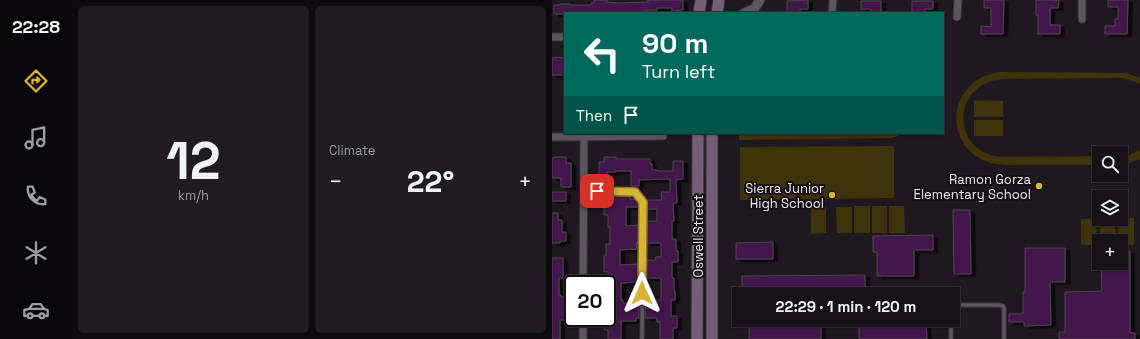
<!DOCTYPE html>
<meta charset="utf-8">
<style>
:root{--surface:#161217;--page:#1f1b20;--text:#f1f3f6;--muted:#9e9ea1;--line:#353236;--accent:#d8b434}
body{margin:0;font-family:"Space Grotesk",sans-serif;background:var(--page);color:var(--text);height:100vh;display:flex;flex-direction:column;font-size:15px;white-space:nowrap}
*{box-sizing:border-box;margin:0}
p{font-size:13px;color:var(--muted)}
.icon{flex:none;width:22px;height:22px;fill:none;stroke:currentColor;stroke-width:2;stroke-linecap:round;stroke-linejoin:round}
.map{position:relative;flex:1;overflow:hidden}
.drawer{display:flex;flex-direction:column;gap:6px;padding:6px;background:#0c0a0d;width:480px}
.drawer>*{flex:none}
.hud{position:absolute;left:12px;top:12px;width:380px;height:122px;border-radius:0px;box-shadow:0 1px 3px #0004,0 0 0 1px var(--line);background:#00695c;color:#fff;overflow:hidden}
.controls{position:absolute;left:540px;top:146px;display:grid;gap:8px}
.controls a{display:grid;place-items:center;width:36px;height:36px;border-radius:0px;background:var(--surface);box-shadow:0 1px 3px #0004,0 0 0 1px var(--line);font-size:20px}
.speed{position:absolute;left:12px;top:275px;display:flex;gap:8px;font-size:20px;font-weight:700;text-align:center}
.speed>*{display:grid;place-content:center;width:52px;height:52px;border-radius:50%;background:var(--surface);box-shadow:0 1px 3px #0004,0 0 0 1px var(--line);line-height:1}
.speed .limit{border:2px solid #111;border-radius:6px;background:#fff;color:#111}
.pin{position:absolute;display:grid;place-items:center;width:34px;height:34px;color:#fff;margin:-17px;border-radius:8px;box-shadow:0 2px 6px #0006}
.me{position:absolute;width:44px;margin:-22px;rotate:0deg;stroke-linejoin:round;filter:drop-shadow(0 0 3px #0008)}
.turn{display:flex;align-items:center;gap:14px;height:84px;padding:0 12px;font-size:18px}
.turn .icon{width:52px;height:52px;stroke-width:2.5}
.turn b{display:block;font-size:28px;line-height:34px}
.then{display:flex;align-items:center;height:38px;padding:0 12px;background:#0003;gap:8px;font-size:15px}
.big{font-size:30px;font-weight:700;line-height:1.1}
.drawer .widget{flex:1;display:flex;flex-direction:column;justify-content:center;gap:6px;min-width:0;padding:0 14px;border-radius:6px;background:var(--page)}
.drawer .dial{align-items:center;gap:0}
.dial b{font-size:52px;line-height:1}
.heat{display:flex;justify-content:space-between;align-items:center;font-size:22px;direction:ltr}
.drawer .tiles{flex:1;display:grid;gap:6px;grid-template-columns:repeat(2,1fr)}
.trip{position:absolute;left:180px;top:287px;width:228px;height:40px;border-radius:0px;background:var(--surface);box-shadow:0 1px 3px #0004,0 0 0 1px var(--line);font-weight:700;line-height:40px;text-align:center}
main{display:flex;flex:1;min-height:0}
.tabs{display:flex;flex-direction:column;width:72px;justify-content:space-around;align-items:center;background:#090709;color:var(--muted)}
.tabs .icon{width:28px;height:28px}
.tabs .on{color:var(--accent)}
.tabs b{font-size:18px;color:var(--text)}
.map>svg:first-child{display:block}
.green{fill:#3e330b}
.building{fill:#43144b;stroke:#4e474f;filter:url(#shadow)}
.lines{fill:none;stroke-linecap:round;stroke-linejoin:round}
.service-casing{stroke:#363237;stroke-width:5.5}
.minor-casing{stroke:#363237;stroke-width:9}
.tertiary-casing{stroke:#363237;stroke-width:11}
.secondary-casing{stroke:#363237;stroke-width:13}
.service{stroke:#5c555d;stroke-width:3.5}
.minor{stroke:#5c555d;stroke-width:7}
.tertiary{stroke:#5c555d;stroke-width:9}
.secondary{stroke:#735e76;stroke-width:11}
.route-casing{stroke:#8c7522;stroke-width:10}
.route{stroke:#d8b434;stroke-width:7}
.poi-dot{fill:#d8b434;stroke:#150f16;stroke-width:1.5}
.labels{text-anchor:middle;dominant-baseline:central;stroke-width:4;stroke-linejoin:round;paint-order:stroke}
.poi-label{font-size:13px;fill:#f0ecf1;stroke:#150f16;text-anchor:end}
.street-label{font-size:13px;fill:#f0ecf1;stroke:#150f16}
</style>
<main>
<nav class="tabs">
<b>22:28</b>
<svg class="icon on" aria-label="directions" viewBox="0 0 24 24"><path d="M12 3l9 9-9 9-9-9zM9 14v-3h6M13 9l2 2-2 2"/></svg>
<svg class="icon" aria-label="music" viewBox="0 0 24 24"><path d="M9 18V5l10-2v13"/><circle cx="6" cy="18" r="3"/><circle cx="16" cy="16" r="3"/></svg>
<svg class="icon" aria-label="phone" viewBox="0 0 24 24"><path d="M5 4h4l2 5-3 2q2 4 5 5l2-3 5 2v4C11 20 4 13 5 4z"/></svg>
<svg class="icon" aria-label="climate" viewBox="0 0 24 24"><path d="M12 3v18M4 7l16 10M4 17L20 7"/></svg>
<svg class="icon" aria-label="car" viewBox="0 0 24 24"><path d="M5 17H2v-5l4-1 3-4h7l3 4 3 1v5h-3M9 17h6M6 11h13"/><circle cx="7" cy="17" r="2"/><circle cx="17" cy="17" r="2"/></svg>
</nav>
<section class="drawer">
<div class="tiles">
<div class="widget dial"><b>12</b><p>km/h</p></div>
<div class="widget"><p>Climate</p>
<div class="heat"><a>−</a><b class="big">22°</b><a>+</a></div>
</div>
</div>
</section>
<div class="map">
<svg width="588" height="339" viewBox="0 0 588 339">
<defs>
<filter id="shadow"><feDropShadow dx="4.5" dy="2.5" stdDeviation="0" flood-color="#0009"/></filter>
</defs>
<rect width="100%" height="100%" fill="#1e181f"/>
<!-- green -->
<path class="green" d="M448 72 575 73 588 78V84L575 79 568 78 450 79C398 85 399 153 450 157L547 156V165C525 165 502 165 480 165 464 165 446 167 431 160 402 147 395 108 418 86 426 77 437 74 448 72Z
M422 100 451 101V117H422Z
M422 120H451V136H422Z
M187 133H355L339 138 187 140Z
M342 146V198L188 200V147Z
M588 150V159L577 163 569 164V156L577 155Z
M302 206H318V233H302Z
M320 206H335V233H320Z
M337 206H352L353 233H337Z
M259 207H274V233L259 234Z
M284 207H300V233H285Z
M544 218 545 245H529V219Z
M569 218H582V245H569V241H566V219Z
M548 219H563L564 241H548Z"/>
<!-- building -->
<path class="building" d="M42 0H55V2L68 3 96 2V0H131V10L120 11V8H105V10H93V13H13V14H2V5H8V4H18V5H39V3H42Z
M256 0V9H248V13H235V1Z
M432 0H452L451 34H429V26L439 27V8H432Z
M484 0H507L506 8H498V25H508V34H486V15H484Z
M556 0H576L575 34H553V26H563V19H566V7H556Z
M309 1H329V13H319V9H309Z
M360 1H381V9H373V13H360Z
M13 57V75H0V58Z
M2 157H14V163H19V187H9V178H0V158H2Z
M52 157H64V159H98V164H100V170H105V171H121V161H131V179L124 180 125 203H121L122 221H120V239H124V251H126V262H120V278H122V291H123V300H119V316H125V328H121V339H108V322H105V318H93L94 300H109V278H94L95 260H104L103 257H109V243H94L95 221H105V209H95L94 200H110L109 192H118V179L87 180V186H79V171H64V172H55V187H47V162H52Z
M0 192H14V201H0Z
M58 196H78V199H84L85 201 88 203V207H74V226L88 225 87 243H84L85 249 68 250V265L87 264V278H85V282L69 283V300H71V303H87V318H84V321H69V339H56V330H52V318H58V303H55V294H56V272H52V256H54V244H58V227H56V215H52V204H58Z
M401 210H418L419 274H402Z
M0 213H6V220H10V232H14V241H8V243H0Z
M381 235V250H362V276H325V252H321V236Z
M221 242V259H184V243Z
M473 248H513V282H498L499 325 472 326V322H457V314H471V292H473Z
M569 251H578V333H583V339H507V332H513V292L550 291 549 263H569Z
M0 258H11V278H7V295H9V297H13L14 320H8V339H0Z
M313 275V294H190V276Z
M197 320H269V339H197Z
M307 324H374L375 339H307Z"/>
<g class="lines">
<defs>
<path id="service" d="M32 191 83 192 91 202 90 339
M401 308 405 305H447L451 306 452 308V339
M399 339V320"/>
<path id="minor" d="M280 13 281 0
M405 17 406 0
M530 19V0
M0 37H13
M0 137 111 136
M31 284 32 137
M31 339V318"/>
<path id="tertiary" d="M192 13 202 9 208 0"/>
<path id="secondary" d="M147 13 149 0
M165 13 167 0
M145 339 146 133
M160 339V133"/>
</defs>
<!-- service casing -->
<use href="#service" class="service-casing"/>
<!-- minor casing -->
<use href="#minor" class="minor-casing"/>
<!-- tertiary casing -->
<use href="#tertiary" class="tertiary-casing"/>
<!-- secondary casing -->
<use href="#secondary" class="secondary-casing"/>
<!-- service -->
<use href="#service" class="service"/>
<!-- minor -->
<use href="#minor" class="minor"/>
<!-- tertiary -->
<use href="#tertiary" class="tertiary"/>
<!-- secondary -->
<use href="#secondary" class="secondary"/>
</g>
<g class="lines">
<defs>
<path id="route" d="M45 191 83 192 91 202 90 293"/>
</defs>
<!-- route casing -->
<use href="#route" class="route-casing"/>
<!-- route -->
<use href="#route" class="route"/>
</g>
<!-- markers -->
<g class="poi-dot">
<circle cx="487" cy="186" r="4"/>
<circle cx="280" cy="195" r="4"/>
</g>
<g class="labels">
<!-- poi labels -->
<g class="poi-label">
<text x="479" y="179">Ramon Gorza<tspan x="479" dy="15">Elementary School</tspan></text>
<text x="272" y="188">Sierra Junior<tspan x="272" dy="15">High School</tspan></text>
</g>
<!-- street labels -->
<g class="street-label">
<text transform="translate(146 236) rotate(-90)">Oswell Street</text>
</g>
</g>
</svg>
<div class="controls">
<a><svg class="icon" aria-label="search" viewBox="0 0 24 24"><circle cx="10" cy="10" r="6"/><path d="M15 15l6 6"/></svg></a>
<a><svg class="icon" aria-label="layers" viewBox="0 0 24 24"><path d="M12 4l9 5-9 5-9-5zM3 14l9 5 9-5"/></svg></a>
<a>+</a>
</div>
<div class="speed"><div class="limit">20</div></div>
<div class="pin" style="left:45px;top:191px;background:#d93025"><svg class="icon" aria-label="arrive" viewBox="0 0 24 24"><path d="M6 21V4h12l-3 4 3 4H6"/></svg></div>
<svg class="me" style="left:90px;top:293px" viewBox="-20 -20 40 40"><path d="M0-17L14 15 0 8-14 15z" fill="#d8b434" stroke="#fff" stroke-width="4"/></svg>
<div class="trip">22:29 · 1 min · 120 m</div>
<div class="hud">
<div class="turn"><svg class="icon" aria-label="left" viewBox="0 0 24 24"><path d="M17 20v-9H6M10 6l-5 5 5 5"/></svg><div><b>90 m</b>Turn left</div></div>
<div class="then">Then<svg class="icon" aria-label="arrive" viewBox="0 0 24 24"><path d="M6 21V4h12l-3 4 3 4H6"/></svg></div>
</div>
</div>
</main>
